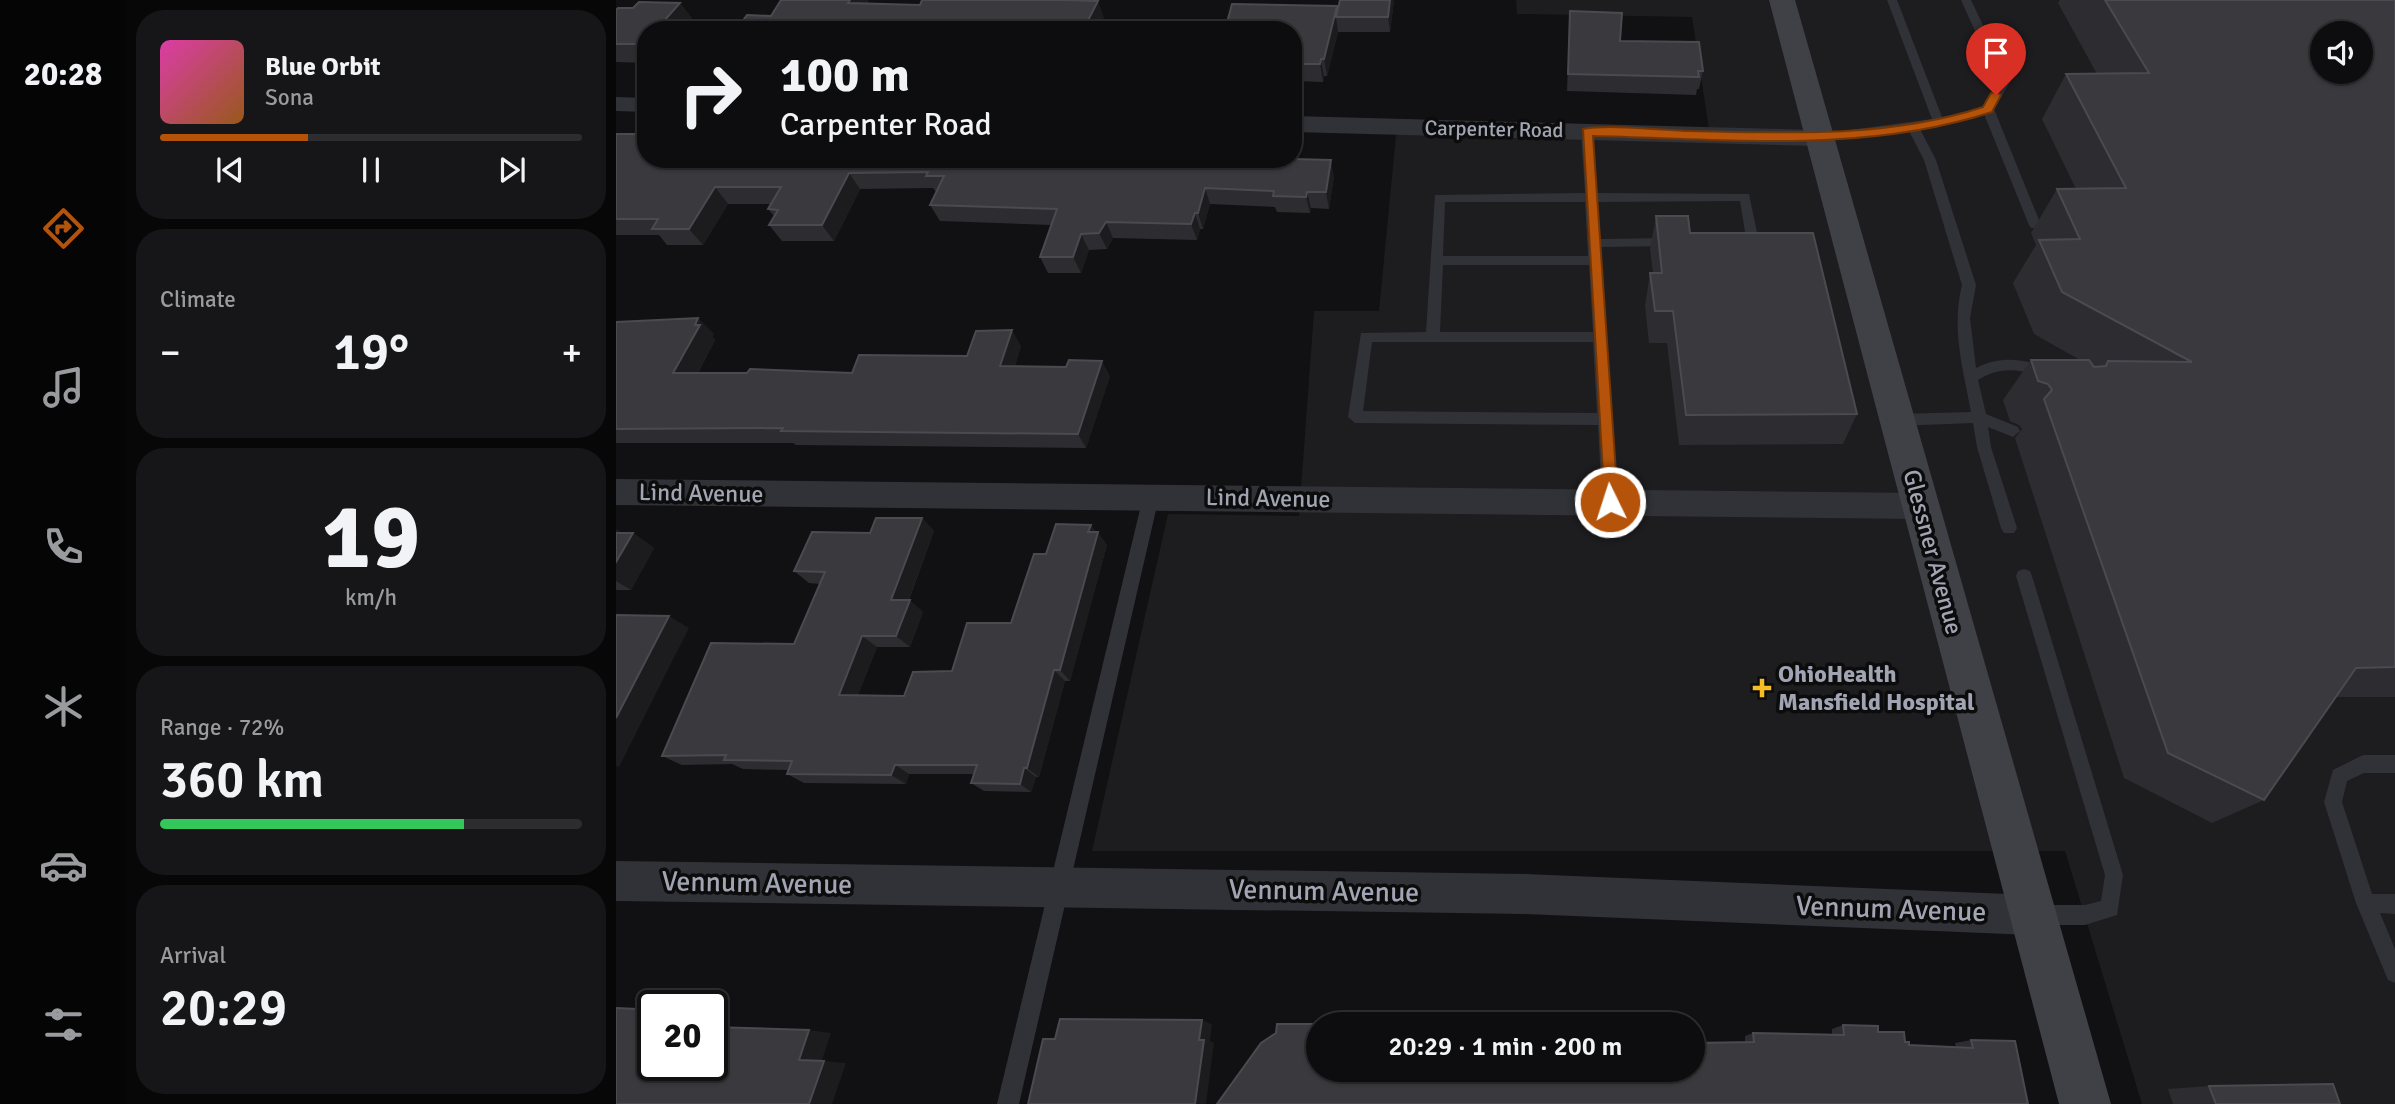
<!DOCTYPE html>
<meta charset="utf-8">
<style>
:root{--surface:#0d0c0e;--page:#161517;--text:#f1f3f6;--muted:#9a9b9e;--line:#2d2c2e;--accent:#b45309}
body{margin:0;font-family:Signika,sans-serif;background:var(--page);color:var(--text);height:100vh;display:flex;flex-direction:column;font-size:26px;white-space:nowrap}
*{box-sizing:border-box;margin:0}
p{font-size:23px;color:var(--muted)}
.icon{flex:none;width:38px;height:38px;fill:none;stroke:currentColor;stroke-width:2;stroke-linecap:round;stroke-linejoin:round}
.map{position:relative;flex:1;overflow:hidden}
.sheet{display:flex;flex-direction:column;gap:10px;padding:10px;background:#070708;width:490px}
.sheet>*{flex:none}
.banner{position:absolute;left:21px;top:21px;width:665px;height:147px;border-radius:28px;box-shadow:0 2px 5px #0004,0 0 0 2px var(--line);background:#0d0c0e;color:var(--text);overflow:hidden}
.buttons{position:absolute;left:1694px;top:21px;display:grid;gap:14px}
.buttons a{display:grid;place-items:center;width:63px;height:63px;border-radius:50%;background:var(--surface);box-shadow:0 2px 5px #0004,0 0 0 2px var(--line);font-size:35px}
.speed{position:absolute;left:21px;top:990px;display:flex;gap:14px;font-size:35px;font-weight:700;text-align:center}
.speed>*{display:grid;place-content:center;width:91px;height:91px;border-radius:50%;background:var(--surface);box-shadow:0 2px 5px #0004,0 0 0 2px var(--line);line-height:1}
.speed .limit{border:4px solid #111;border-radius:10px;background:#fff;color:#111}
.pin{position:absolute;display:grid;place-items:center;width:60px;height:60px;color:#fff;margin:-72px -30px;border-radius:50% 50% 50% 0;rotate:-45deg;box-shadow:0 0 7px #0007}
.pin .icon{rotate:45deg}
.me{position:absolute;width:77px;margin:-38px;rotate:356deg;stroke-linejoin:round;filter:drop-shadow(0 0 5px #0008)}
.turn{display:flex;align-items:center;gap:24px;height:147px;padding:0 28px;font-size:32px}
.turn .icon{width:91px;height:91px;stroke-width:2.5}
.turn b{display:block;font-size:49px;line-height:60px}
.big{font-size:52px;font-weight:600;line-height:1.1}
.sheet .tile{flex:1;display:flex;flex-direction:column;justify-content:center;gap:10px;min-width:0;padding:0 24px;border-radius:28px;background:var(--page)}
.sheet .dial{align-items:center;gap:0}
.dial b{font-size:91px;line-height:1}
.song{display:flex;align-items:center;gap:21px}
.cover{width:84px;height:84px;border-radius:10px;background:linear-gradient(135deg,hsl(320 70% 55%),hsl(30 70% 35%))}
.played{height:7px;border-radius:4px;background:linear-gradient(90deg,var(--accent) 35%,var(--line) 35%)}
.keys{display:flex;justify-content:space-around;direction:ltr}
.heat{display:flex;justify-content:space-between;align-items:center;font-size:38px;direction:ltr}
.charge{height:10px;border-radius:5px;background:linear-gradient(90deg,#34c759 72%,var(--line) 0)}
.trip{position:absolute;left:690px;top:1012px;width:399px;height:70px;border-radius:35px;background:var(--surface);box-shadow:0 2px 5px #0004,0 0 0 2px var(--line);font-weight:600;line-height:70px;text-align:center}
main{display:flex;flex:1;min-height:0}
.tabs{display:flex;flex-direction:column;width:126px;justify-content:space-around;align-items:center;background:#050506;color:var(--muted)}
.tabs .icon{width:49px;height:49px}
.tabs .on{color:var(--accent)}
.tabs b{font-size:32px;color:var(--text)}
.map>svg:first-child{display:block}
.built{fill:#1d1c1f;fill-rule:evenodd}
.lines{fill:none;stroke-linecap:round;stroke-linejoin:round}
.lane{fill:#313237;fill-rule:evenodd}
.street{fill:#313237;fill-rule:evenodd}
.secondary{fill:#3f4147;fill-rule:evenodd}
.wall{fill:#2d2c30}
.shaded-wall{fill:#1c1b1e}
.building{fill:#39393e;stroke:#4a4a50;stroke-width:2;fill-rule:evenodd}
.route{fill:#b45309;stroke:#753606;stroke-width:2}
.poi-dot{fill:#f6be24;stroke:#0c0c0d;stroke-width:2.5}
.labels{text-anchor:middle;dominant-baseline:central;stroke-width:7;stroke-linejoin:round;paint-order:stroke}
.far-street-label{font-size:21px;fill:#a1a5b3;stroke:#0c0c0d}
.street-label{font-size:24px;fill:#a1a5b3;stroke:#0c0c0d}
.poi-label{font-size:24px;font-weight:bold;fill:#a1a5b3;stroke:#0c0c0d;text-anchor:start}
.near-street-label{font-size:28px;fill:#a1a5b3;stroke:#0c0c0d}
</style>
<main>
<nav class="tabs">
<b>20:28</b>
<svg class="icon on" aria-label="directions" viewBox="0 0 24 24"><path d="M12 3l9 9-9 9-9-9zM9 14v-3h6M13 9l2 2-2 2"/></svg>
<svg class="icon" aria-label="music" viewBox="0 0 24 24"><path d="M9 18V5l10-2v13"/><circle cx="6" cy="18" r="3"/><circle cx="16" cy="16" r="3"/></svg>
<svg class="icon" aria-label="phone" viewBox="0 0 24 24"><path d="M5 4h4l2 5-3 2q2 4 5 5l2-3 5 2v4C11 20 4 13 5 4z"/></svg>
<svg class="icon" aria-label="climate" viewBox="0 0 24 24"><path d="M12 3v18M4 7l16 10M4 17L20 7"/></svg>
<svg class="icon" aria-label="car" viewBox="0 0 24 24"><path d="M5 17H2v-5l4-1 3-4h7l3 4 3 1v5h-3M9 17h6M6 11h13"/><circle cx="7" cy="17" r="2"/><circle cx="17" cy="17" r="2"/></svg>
<svg class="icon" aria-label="filters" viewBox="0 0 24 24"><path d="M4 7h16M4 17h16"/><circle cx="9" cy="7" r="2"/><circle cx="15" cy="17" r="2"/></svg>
</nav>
<section class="sheet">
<div class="tile">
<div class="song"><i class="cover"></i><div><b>Blue Orbit</b><p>Sona</p></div></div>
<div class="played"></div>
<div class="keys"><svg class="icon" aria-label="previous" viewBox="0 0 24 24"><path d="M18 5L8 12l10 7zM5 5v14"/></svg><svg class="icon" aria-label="pause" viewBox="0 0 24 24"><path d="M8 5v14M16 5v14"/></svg><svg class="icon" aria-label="next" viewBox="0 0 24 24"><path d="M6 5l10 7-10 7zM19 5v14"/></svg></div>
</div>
<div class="tile"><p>Climate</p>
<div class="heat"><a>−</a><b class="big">19°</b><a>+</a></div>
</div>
<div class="tile dial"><b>19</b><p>km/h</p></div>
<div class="tile"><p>Range · 72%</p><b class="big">360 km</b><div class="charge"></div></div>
<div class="tile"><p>Arrival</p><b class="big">20:29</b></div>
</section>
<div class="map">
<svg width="1779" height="1104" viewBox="0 0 1779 1104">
<rect width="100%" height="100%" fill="#111012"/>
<!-- built -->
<path class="built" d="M900 0H1779V1104H1526L1449 851H476L552 514 683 516 698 311H763L781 125 1094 136 1076 17 901 14ZM1706 33H1745V72H1706Z"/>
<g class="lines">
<!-- lane -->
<path class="lane" d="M1271 0H1281L1326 117 1368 107 1382 82 1345 0H1355L1394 82 1378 109 1425 225 1423 228H1415L1413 225 1368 114 1304 129 1320 160 1360 285 1354 318 1360 368C1386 355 1408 359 1435 369L1437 373 1430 378C1405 370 1386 365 1362 380L1370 414 1402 427 1404 431 1397 437 1372 427 1375 447 1401 528 1398 533H1388L1385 528 1361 447 1357 423 1281 426 1274 420 1281 414 1355 412C1347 368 1335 329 1346 285L1308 160 1293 131 1204 142 1198 138 1204 134 1316 119Z
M971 128 977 132 981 193 1133 194 1143 242C1139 249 1124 249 1120 242L1122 239 1130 238 1124 201 981 202 984 239 1054 238 1060 242 1054 246 985 247 1002 502 999 506H989L986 502 982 425 739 423 732 417 745 333 810 332 819 195 969 193 965 132ZM829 202H969L972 256H827ZM827 265H973L977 332H824ZM756 342H977L981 413 747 411Z
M535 491 540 493 543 497 403 1104H381L527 497 530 493Z
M1408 569 1414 571 1416 576 1507 875 1501 915 1469 925H1422L1415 922 1412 915 1415 908 1422 905H1469L1485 901 1489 875 1400 576 1402 571Z
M1747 755H1779V773H1748L1731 781 1726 802 1756 894H1779V914L1764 913 1779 949V983L1772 980 1740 903 1708 802 1717 770Z"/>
<!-- street -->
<path class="street" d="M0 97 30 98V112L0 111Z
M677 116 1204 130 1213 132 1216 138 1213 144 1204 146 677 132Z
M0 479 1305 493 1316 496 1321 506 1316 516 1305 519 0 505Z
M0 861 909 874 1416 895 1430 901 1436 915 1430 929 1416 935 909 914 0 901Z"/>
<!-- secondary -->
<path class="secondary" d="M1153 0H1179L1495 1104H1443Z"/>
</g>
<!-- wall -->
<path class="wall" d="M724 0H778L774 32H722L711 76H708L707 82 677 81V30L722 9Z
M1444 0H1779V697H1719L1648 800 1596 823 1508 778 1399 438 1406 429 1403 425 1394 421 1387 400 1415 360H1464L1418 334 1397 283 1420 245 1415 233 1441 189H1460L1426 119 1450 74H1481L1442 3Z
M64 3 78 21 71 30H30V63L0 62V10Z
M954 11 1004 41 1087 71 1083 89H1081L1080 95 951 91Z
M0 134 718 176 713 209 695 208 694 213 661 212 659 207 594 204 587 229H584L581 240 497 238 491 249 473 250 465 273H432L424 257 435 225 324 221 314 205 320 192 317 188 244 189 218 241H166L153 225 158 216 152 209 156 204H112L87 245H51L43 235H0Z
M1040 216 1074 233 1241 414 1227 444 1063 445 1051 343H1033L1029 306 1034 273H1037L1034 249Z
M0 322 98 334 96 337 99 340 82 373H236L351 356 405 346 399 366 494 376 470 448 180 445 177 443H0Z
M306 518 318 531 293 600 307 612 294 647H261L242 695 288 696 336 671 395 623 430 554 480 532 491 545 454 681H449L423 777H420L415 792 368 791 355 783 358 774H293L290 784 188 783 171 774 172 770 127 769 116 764 66 765 46 756 178 644 204 584 193 583 178 571 254 533Z
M0 529 6 533H17L38 548 15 590H0Z
M1227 1025 1262 1032 1289 1042 1293 1045 1340 1047 1339 1043 1355 1040 1412 1104H601L702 1069H715L714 1077 769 1078 1129 1042V1036L1137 1033 1216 1034V1029Z
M1593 1086 1724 1104H1557L1552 1089Z"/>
<!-- shaded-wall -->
<path class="shaded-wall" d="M234 0H252L253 3 241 20 232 3Z
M774 0H778L774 32 772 17Z
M482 1 488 18 482 30H467Z
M64 3 78 21 71 30H40Z
M721 6 723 17H720L722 32 711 76 708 59Z
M28 37 30 40V54L22 44Z
M705 59 708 76 707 82 704 64Z
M715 160 718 176 713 209 710 192Z
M233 173 244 189 218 241 206 225Z
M99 187 112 204 87 245 73 229Z
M589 188 594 204 587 229 582 213Z
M691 192 695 208 694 213 690 197Z
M579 213 584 229 581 240 575 224Z
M490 222 497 238 491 249 483 233Z
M465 234 473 250 465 273 457 257Z
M82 318 98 334 96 337 99 340 73 389 57 373Z
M396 330 405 346 394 381 384 366Z
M486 361 494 376 470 448 462 434Z
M306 518 318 531 288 612 275 600Z
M475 525 482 534V532L491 545 454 681 444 670 472 532Z
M0 529 14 538 17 533 38 548 15 590 0 581Z
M294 600 307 612 294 647 280 636Z
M53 616 73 628 3 767 0 766V718Z
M246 636 261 647 238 705 223 695Z
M438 670 449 681 423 777 411 768Z
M279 765 293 774 290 784 275 775Z
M408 768 420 777 415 792 404 784Z
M90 1003 115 1007 106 1030 96 1029V1006H88Z
M586 1020 596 1024 594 1041 598 1043 590 1104H579L583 1040Z
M193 1030 215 1033 205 1063 183 1060Z
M208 1061 230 1063 216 1104H193Z
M708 1069H715L714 1079 708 1077Z"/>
<!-- building -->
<path class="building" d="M165 0H234L232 3 304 5 306 0H448L482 1 467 30H120L131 15 155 16Z
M724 0H774L772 17H720Z
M1489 0H1779V667L1740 668 1648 800 1552 753 1428 399 1436 390 1432 384 1422 381 1415 360H1473L1478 367 1490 366 1492 361 1576 362 1446 292 1423 240 1464 239 1441 189 1510 188 1450 74 1533 73ZM1706 33H1745V72H1706Z
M23 2 64 3 40 30H30V37H28L22 44H0V10L2 8H17Z
M616 4 721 6 708 59H705L704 64H677V30H609Z
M954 11 1006 13 1004 41 1083 42 1087 71H1082L1083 77 952 74Z
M0 134H30V159H677L715 160 710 192H691L690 197 657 196 658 191 589 188 582 213H579L575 224 490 222 483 233 465 234 457 257H424L441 209 314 205 328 176H310L312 172 233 173 206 225H153L162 210 152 209 165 187H99L73 229H36L42 219H0Z
M1040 216H1072L1074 233H1197L1241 414 1070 415 1057 311H1039L1034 273H1046Z
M82 318 79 325H84L57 373H131L134 369 236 373 243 355 351 356 360 331 396 330 384 366 450 367 453 360 486 361 462 434 165 431 167 428 0 429V322Z
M260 518H306L275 600H294L280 636H246L223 695 288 696 297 672 336 671 351 623H395L418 554H430L440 524 475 525 472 532H482L444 670H438L411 768H408L404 784 355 783 361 765H279L275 775 171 774 176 761 108 760 110 755 46 756 95 643 178 644 209 572 178 571 196 532 254 533Z
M0 533H17L0 562Z
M0 615 53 616 0 718Z
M25 1002 90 1003 88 1006H37V1066H96V1027L193 1030 183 1060 208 1061 193 1104H0V1008L22 1009Z
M444 1019 586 1020 583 1040H588L579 1104H412L427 1039H439Z
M661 1024H709H702V1069H708V1077L769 1078 770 1069H1076V1043L1138 1042 1137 1033 1228 1035 1227 1025 1262 1026V1032H1288L1289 1042H1293V1045L1357 1048 1355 1040 1399 1041 1412 1104H601L645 1043 660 1033Z
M1717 1084 1724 1104H1600L1593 1086Z"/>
<!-- route -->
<path class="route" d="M1380 92 1385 95 1376 112C1248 154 1110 139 977 136L1002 502 1000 507H989L967 129C993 124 1045 130 1074 131 1172 133 1273 138 1367 107L1375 93Z"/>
<!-- markers -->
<path class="poi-dot" d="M1142.5 677.5h7v7h7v7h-7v7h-7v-7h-7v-7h7z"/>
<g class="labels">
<!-- far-street labels -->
<g class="far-street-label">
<text transform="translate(878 129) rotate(1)">Carpenter Road</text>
</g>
<!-- street labels -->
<g class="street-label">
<text transform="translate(85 493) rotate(1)">Lind Avenue</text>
<text transform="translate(652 498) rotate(1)">Lind Avenue</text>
<text transform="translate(1317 552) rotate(75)">Glessner Avenue</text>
</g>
<!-- poi labels -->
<g class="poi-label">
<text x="1162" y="674">OhioHealth<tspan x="1162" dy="28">Mansfield Hospital</tspan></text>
</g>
<!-- near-street labels -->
<g class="near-street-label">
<text transform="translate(141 883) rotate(1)">Vennum Avenue</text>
<text transform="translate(708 891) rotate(1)">Vennum Avenue</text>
<text transform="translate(1275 909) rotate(2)">Vennum Avenue</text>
</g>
</g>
</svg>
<div class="buttons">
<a><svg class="icon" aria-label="sound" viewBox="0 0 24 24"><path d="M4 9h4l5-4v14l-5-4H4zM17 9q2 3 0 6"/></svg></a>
</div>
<div class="speed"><div class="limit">20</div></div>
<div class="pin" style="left:1380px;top:95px;background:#d93025"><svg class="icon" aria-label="arrive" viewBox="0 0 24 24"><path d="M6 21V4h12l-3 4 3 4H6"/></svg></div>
<svg class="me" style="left:994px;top:502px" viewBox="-20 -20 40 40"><circle r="17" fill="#b45309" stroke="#fff" stroke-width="3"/><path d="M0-11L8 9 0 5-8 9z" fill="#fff"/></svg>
<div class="trip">20:29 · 1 min · 200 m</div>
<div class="banner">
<div class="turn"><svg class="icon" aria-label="right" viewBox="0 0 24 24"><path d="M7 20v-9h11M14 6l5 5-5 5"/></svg><div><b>100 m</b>Carpenter Road</div></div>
</div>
</div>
</main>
